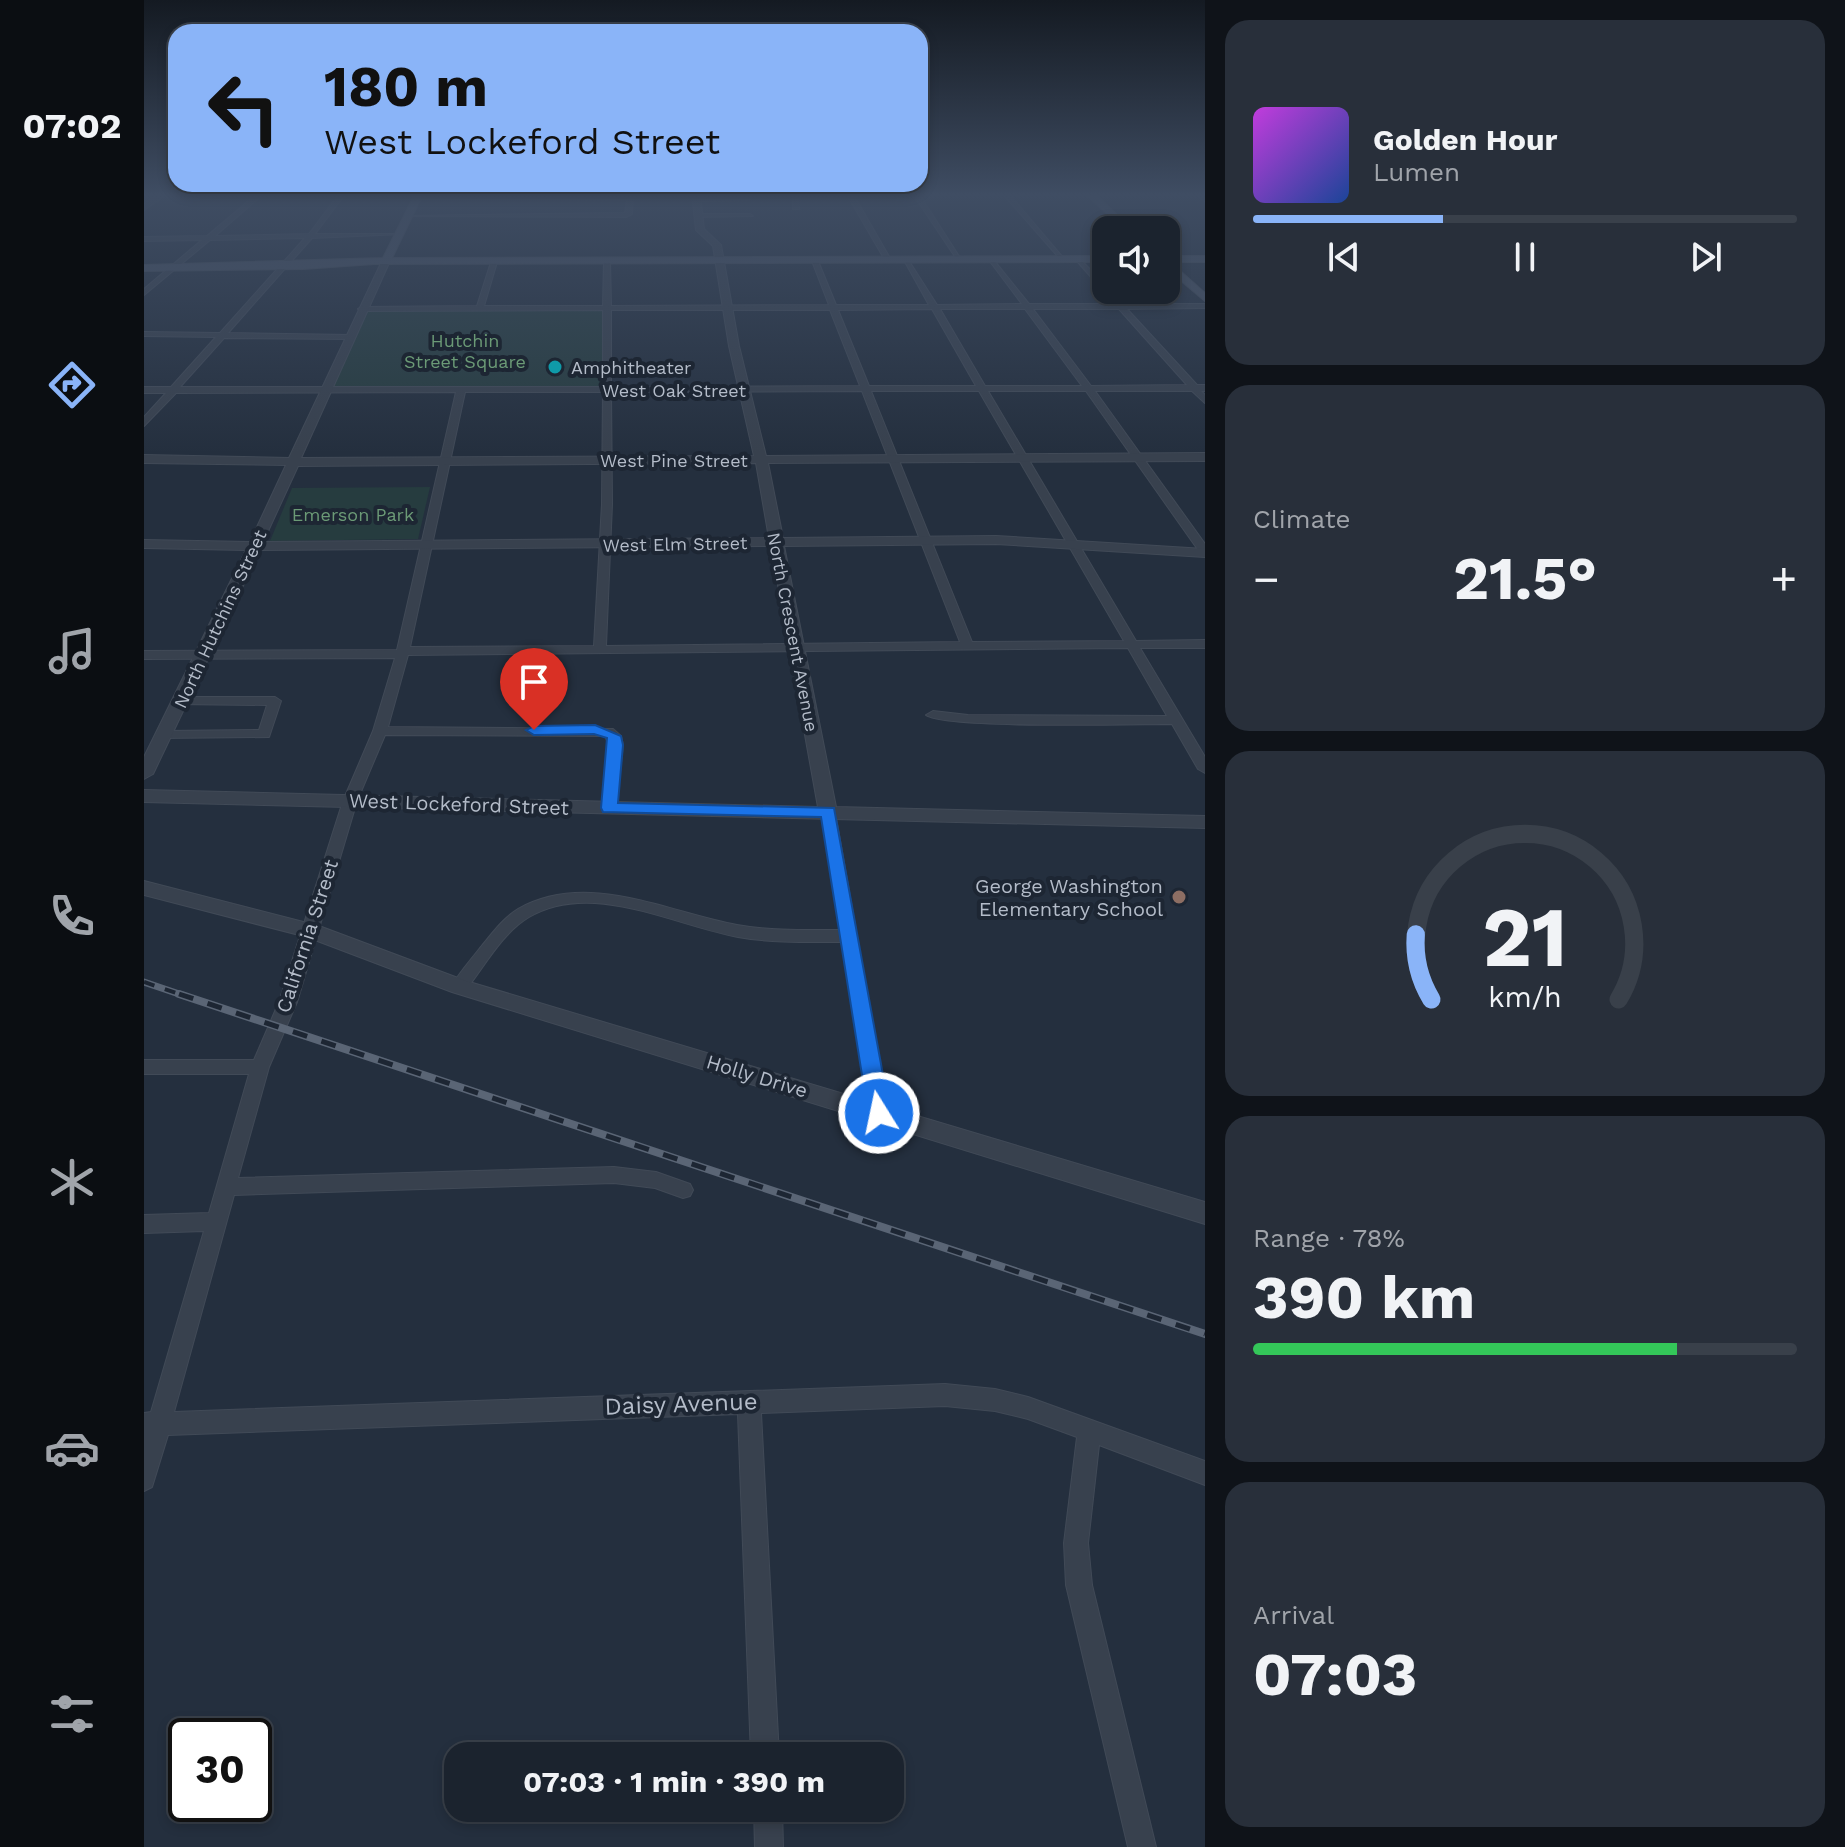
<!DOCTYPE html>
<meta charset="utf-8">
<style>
:root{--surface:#1b232e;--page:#282f3a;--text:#f1f3f6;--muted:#a0a4aa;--line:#39404a;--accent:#8ab4f8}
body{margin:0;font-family:"Work Sans",sans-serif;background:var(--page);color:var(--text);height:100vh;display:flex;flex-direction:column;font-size:30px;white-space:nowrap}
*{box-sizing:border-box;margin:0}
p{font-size:26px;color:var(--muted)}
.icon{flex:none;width:44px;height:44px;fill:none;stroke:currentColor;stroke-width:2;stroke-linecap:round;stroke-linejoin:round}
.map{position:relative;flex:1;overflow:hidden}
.details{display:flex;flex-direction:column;gap:20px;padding:20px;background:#0f1319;width:640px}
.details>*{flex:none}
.top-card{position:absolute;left:24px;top:24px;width:760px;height:168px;border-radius:24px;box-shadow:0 4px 12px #0003,0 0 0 2px var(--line);background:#8ab4f8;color:#111;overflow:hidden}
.controls{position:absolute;left:948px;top:216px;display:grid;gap:16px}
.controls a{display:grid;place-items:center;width:88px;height:88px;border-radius:16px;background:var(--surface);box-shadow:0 4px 12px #0003,0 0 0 2px var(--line);font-size:40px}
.speed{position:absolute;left:24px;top:1718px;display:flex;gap:16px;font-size:40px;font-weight:700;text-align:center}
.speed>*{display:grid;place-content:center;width:104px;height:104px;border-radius:50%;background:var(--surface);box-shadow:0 4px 12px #0003,0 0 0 2px var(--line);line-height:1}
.speed .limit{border:4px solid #111;border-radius:12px;background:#fff;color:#111}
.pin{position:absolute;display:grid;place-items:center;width:68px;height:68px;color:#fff;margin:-82px -34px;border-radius:50% 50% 50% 0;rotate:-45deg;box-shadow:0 0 8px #0007}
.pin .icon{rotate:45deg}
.me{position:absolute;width:88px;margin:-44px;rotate:350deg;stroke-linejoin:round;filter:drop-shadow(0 0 6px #0008)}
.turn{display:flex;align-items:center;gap:28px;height:168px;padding:0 24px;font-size:36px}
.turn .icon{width:104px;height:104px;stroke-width:2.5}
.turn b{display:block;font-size:56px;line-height:68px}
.big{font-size:60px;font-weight:700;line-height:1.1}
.details .card{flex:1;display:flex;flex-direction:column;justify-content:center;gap:12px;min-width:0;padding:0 28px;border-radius:24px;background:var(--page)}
.details .dial{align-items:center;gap:0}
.dial svg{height:208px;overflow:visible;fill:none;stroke:var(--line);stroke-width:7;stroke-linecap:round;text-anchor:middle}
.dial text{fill:var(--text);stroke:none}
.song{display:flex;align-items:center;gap:24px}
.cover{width:96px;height:96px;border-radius:12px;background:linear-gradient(135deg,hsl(290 70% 55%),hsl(220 70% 35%))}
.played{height:8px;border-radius:4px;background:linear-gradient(90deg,var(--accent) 35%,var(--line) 35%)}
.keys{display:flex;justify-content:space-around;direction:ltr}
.heat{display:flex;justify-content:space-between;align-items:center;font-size:44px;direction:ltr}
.charge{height:12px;border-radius:6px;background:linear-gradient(90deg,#34c759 78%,var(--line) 0)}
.trip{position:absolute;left:300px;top:1742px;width:460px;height:80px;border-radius:24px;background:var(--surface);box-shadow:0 4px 12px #0003,0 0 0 2px var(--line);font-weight:700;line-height:80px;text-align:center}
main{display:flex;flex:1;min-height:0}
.tab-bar{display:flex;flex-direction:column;width:144px;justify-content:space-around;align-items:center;background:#0b0e12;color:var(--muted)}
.tab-bar .icon{width:56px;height:56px}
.tab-bar .on{color:var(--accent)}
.tab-bar b{font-size:36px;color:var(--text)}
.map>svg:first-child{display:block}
.green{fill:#263c3f}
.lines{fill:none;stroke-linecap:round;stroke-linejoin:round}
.minor-casing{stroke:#414a57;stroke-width:2}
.tertiary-casing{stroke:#414a57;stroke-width:2}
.secondary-casing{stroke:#414a57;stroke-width:2}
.minor{fill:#38414e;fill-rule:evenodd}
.tertiary{fill:#38414e;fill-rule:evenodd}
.secondary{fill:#465061;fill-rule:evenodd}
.rail-far1-casing{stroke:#5a6575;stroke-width:7}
.rail-casing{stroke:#5a6575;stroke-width:8}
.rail-far1{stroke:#1d2633;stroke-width:4;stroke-dasharray:11;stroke-linecap:butt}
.rail{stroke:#1d2633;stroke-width:5;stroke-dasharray:15;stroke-linecap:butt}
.route{fill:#1a73e8;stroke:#114b97;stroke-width:2}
.culture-dot{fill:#0f9aa8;stroke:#1d2633;stroke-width:3}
.education-dot{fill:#8d6e63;stroke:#1d2633;stroke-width:3}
.labels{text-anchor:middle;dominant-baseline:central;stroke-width:8;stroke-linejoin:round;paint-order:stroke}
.far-park-label{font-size:18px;fill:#6b9a76;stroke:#1d2633}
.far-poi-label{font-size:18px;fill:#b4bcc9;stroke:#1d2633;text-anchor:start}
.far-street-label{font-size:18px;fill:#b4bcc9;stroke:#1d2633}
.street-label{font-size:20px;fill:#b4bcc9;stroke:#1d2633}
.poi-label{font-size:20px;fill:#b4bcc9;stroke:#1d2633;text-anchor:end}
.near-street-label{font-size:24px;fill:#b4bcc9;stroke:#1d2633}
</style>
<main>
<nav class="tab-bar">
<b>07:02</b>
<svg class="icon on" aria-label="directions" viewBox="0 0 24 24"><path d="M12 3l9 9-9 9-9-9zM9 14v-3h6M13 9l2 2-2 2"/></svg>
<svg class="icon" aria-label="music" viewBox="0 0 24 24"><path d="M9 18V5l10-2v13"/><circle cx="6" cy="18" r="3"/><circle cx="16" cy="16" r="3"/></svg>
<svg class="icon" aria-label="phone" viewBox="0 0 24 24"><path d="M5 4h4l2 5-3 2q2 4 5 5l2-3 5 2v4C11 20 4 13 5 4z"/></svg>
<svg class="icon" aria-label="climate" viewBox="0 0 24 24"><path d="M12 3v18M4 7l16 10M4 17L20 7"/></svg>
<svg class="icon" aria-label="car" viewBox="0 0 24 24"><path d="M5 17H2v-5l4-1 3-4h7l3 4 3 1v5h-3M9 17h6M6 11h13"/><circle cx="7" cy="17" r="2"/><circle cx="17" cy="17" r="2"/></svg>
<svg class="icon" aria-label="filters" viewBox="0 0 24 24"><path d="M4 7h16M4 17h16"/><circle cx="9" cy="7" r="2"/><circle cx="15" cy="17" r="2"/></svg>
</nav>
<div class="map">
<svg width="1061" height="1847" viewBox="0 0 1061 1847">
<rect width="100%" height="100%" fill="#242f3e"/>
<!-- green -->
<path class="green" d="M461 308V390L181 392 218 309Z
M286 487 274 539 126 541 148 488Z"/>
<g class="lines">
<defs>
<path id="minor" d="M113 194H119L71 236 165 234 195 194H201L171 234H259L168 238 84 333 207 335 210 339 80 338 36 387H459V310L218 311 214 309 218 307 333 306 347 262 350 260 353 262 340 306H459L460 261 463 259 466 261 467 306 685 305 668 261 671 259 674 261 692 305H785L760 260 763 258 793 305 878 304 845 260 848 258 885 304H971L932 260 934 257 962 286V290H966L979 304H1061V308L983 309 1053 385H1061V391H1057L1061 395V403L1048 391H951L1061 544V555L1057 554 942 391H844L992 641 1061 640V648H996L1061 757V773L1054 769 1028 724C991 724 801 729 782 715L789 711 824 715 1023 716 984 648 264 655 244 727 469 729 477 736 479 745 472 808 465 813 458 808 465 745 461 736 241 735 213 801 153 1002 125 1067 94 1178 470 1167 512 1172 546 1184 549 1190 546 1196 539 1198 511 1188 470 1183 90 1195 30 1412 801 1384 851 1389 884 1397 1061 1461V1485L955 1445 944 1543 948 1585 1012 1847H984L922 1585 920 1543 933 1437 884 1419 851 1411 801 1406 617 1413 635 1756H607L594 1414 24 1435 8 1487 0 1491V1413L7 1412 60 1231 0 1233V1215L65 1213 105 1074H0V1060H110L135 1002 199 801 229 731 251 658 0 659V651L253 650 312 392 32 393 0 426V417L22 393H0V387H27L72 337 0 336V332L76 333 161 238 66 240 0 295V289L58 240 0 241V237L63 236ZM788 309 832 386H725L694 310ZM796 309H881L938 386H841ZM889 309H975L1043 385 947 386ZM467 310H686L716 386 467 387ZM718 391 816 642 462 646 468 504 467 392ZM727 391H835L980 641 828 642ZM321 392H459L458 504 450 646 266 647Z
M483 194H489L488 214 482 217 261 216 481 213 483 200 269 199 483 196Z
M709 194 747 260 746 261 741 260 705 198H654L655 209H649V195Z
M769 194H775L818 261H814Z
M859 194H865L921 260H917Z
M1051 194H1058L1061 201Z
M552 198H602L605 200 550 201Z
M555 214H606L609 216 553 217Z
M37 697H131L137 701 125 737 16 738 14 735 21 731 115 730 123 705 32 704V698Z
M684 807 691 812 744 1113 742 1118 735 1121 728 1118 726 1113 698 942C663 942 628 943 594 937 529 925 448 880 385 917 358 933 340 967 321 991H309L307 987C315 973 326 961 336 948 347 935 359 918 374 909 443 870 523 912 593 925 627 931 662 930 696 930L677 812Z
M610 1808H638L639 1847H611Z"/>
<path id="tertiary" d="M14 194H23L0 210V204Z
M548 194H556L560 229 577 245 595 346 622 456 1061 453V461L624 463 639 538 852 536 1061 549V557L852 544 640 546 692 807 1061 816V828L0 802V790L674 807 627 546 116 550 9 774 0 779V757L102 550 0 548V540L106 542 142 465 0 463V455L145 458 238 261 245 263 157 458 610 456 585 346 569 246 552 230ZM612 463 625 538 119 542 154 466Z
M0 881 175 926 322 981 1061 1202V1224L308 992 163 937 0 895Z"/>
<path id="secondary" d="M271 194H279L248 258 962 256V262L230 264 159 269 0 271V265L239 258Z
M942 194H951L989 230H980Z
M1022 256H1061V262H1026L1061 293V301L1022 268Z"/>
</defs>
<!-- minor casing -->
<use href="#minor" class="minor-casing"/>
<!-- tertiary casing -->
<use href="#tertiary" class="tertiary-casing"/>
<!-- secondary casing -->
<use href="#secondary" class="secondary-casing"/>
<!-- minor -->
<use href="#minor" class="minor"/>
<!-- tertiary -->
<use href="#tertiary" class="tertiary"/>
<!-- secondary -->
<use href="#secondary" class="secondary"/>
<defs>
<path id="rail-far1" d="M0 982 41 996"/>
<path id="rail" d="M35 994 1061 1334"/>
</defs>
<!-- rail-far1 casing -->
<use href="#rail-far1" class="rail-far1-casing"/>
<!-- rail casing -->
<use href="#rail" class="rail-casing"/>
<!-- rail-far1 -->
<use href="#rail-far1" class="rail-far1"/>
<!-- rail -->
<use href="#rail" class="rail"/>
</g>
<!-- sky -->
<linearGradient id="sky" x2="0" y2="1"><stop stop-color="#141a22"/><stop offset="0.43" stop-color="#3f4d63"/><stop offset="1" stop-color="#3f4d63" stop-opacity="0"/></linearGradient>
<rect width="1061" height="453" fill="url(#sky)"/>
<!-- route -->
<path class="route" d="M451 725 477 736 479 745 474 803 690 808 746 1113 742 1119 735 1122 728 1119 724 1113 677 817 459 812 457 808 463 738 450 734 390 735 382 730 390 726Z"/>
<!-- markers -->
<circle class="culture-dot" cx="411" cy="367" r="8"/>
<circle class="education-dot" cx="1035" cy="897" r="8"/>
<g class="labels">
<!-- far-park labels -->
<g class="far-park-label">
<text x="321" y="340">Hutchin<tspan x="321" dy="21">Street Square</tspan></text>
<text x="209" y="514">Emerson Park</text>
</g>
<!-- far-poi labels -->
<g class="far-poi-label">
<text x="427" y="367">Amphitheater</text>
</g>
<!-- far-street labels -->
<g class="far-street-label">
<text x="530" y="390">West Oak Street</text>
<text x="530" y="460">West Pine Street</text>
<text transform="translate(531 544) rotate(-1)">West Elm Street</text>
<text transform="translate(76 619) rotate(-65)">North Hutchins Street</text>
<text transform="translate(649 632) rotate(79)">North Crescent Avenue</text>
</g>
<!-- street labels -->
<g class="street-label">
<text transform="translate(315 804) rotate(2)">West Lockeford Street</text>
<text transform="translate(163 936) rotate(-72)">California Street</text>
<text transform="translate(613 1076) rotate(17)">Holly Drive</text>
</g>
<!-- poi labels -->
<g class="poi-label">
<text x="1019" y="886">George Washington<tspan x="1019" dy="23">Elementary School</tspan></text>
</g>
<!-- near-street labels -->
<g class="near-street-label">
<text transform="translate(537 1404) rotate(-2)">Daisy Avenue</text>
</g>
</g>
</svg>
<div class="controls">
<a><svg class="icon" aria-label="sound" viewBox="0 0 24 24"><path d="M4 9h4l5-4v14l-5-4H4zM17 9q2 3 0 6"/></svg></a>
</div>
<div class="speed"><div class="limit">30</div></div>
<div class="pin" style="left:390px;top:730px;background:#d93025"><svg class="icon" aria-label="arrive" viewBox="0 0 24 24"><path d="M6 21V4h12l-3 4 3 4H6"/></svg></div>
<svg class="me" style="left:735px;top:1113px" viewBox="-20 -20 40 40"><circle r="17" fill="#1a73e8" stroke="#fff" stroke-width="3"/><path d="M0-11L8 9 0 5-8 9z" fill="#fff"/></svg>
<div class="trip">07:03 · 1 min · 390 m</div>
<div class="top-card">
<div class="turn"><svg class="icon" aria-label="left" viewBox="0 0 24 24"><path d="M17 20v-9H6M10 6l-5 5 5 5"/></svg><div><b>180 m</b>West Lockeford Street</div></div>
</div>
</div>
<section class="details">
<div class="card">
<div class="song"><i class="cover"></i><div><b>Golden Hour</b><p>Lumen</p></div></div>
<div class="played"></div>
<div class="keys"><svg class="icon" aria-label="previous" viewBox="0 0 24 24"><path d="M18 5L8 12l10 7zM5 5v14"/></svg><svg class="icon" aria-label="pause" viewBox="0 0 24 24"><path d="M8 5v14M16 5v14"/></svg><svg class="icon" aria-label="next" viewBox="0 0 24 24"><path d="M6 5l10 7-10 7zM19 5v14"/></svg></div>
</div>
<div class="card"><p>Climate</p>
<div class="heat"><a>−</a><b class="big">21.5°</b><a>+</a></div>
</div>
<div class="card dial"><svg viewBox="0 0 100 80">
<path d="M14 69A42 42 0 1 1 86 69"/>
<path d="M14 69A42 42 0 0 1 8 44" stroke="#8ab4f8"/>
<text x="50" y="56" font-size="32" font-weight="700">21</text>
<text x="50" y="72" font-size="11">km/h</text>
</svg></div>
<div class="card"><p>Range · 78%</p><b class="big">390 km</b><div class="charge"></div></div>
<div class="card"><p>Arrival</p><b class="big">07:03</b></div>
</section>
</main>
